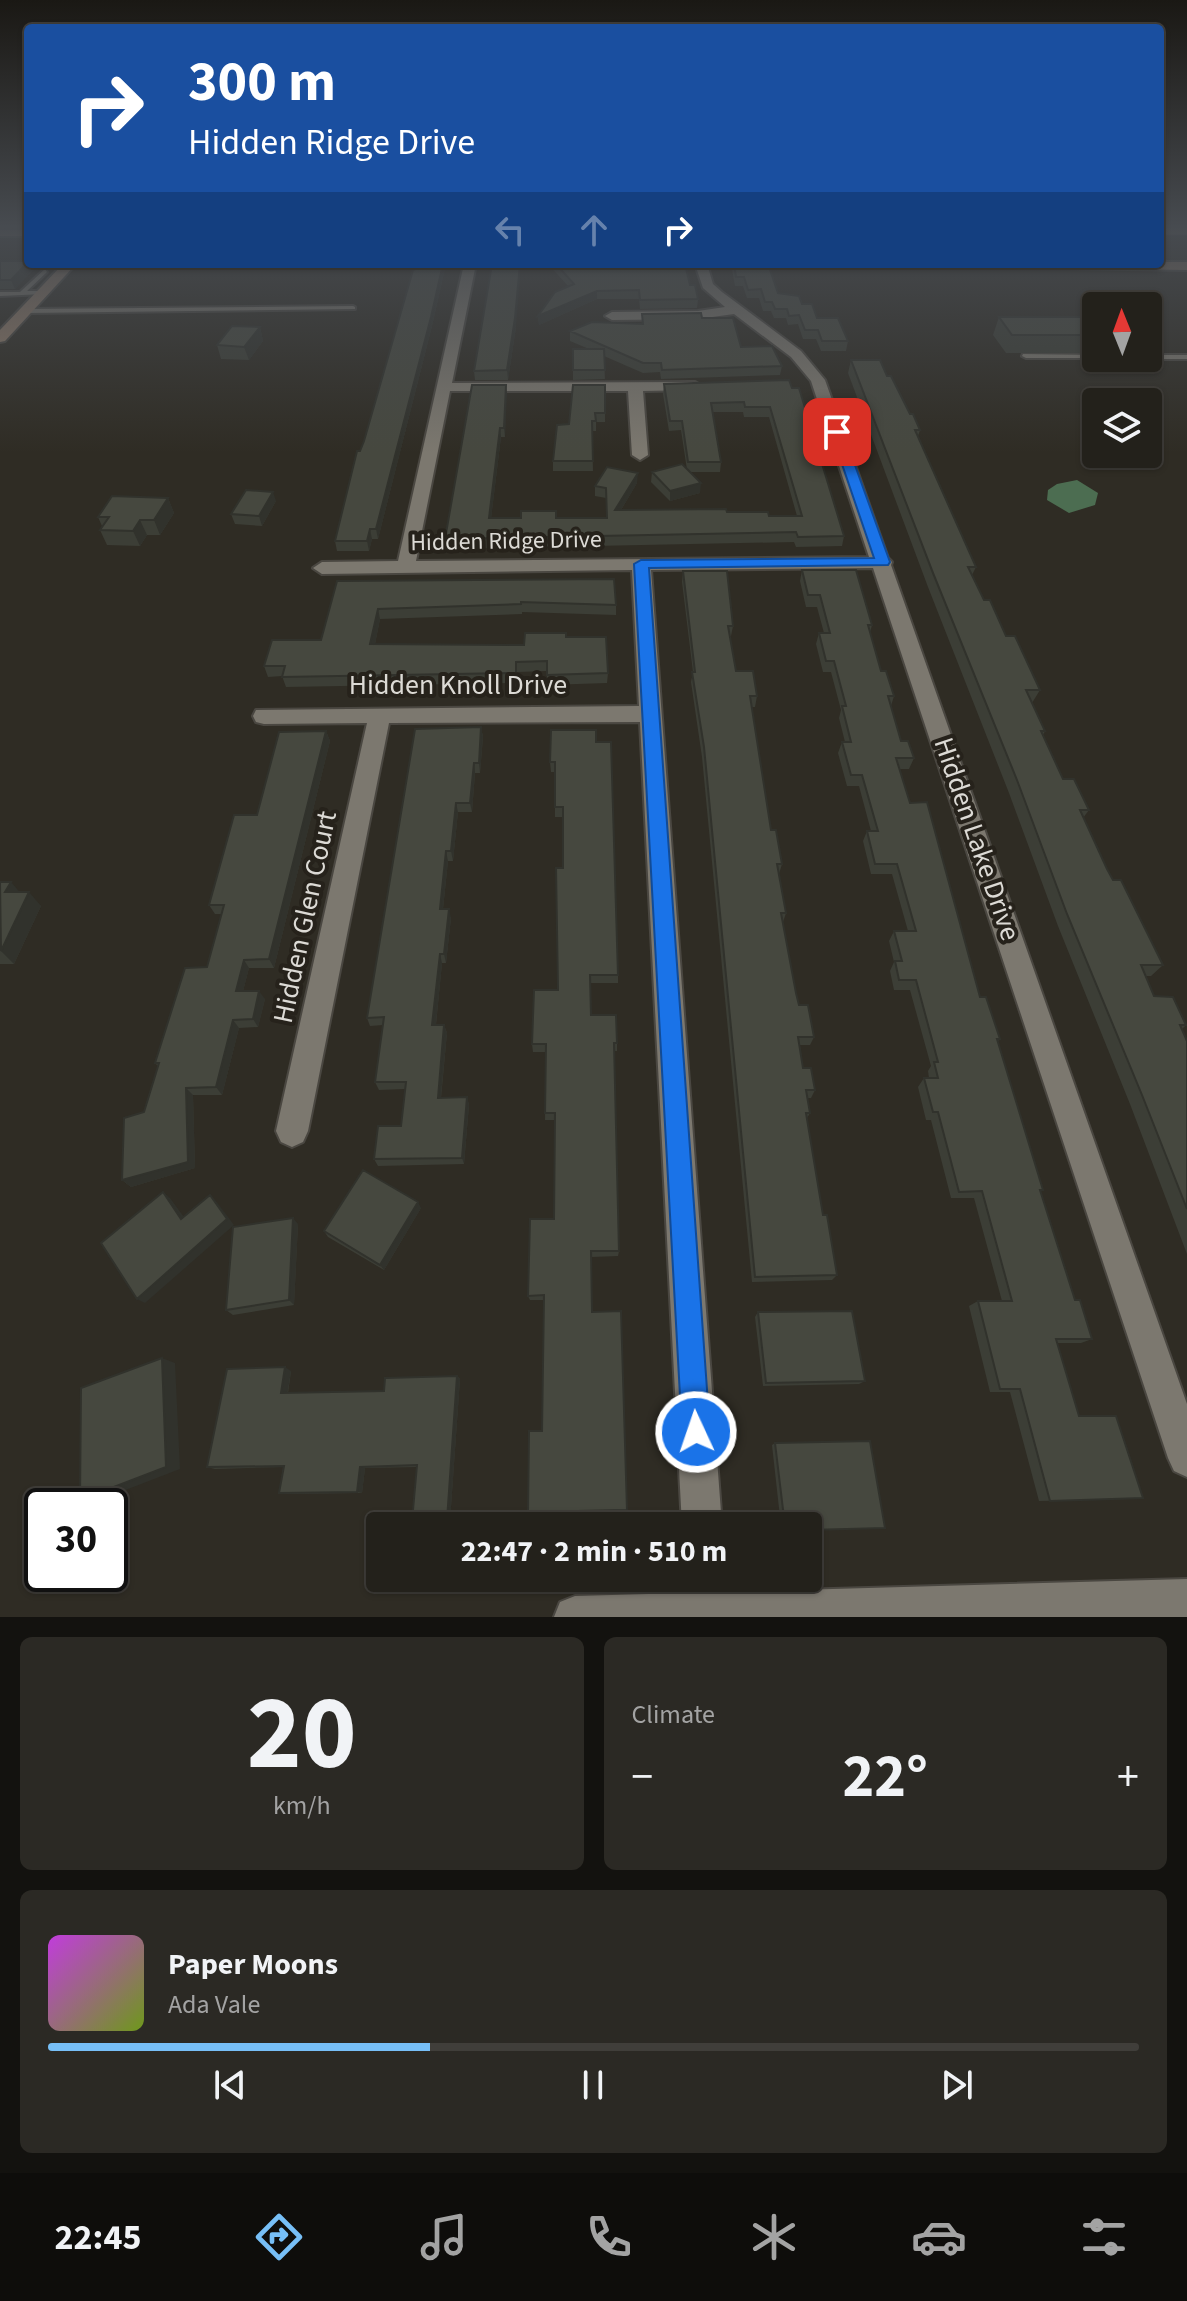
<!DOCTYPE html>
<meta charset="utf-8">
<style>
:root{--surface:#23211b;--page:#2b2924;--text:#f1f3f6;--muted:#a3a3a3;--line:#403e3a;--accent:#77bff7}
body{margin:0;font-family:"Source Sans 3",sans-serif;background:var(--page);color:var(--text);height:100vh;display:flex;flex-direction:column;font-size:30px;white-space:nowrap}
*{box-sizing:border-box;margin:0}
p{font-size:26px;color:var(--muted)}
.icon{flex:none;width:44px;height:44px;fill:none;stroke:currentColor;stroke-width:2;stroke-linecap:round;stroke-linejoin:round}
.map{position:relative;height:1617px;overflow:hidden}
.side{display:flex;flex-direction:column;gap:20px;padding:20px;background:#13120f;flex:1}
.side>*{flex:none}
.top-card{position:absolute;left:24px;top:24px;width:1140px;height:244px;border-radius:8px;box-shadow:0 2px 6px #0004,0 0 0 2px var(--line);background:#1a4fa0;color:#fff;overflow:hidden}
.needle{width:52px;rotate:359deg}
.tools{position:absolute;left:1082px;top:292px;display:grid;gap:16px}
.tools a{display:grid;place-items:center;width:80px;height:80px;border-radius:8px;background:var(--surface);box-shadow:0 2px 6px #0004,0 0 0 2px var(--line);font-size:40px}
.speed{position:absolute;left:24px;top:1488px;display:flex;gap:16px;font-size:40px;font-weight:700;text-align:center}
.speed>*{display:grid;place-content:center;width:104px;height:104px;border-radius:50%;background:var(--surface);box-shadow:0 2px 6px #0004,0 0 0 2px var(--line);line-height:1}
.speed .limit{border:4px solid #111;border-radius:12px;background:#fff;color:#111}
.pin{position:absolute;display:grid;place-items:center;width:68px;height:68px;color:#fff;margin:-34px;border-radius:16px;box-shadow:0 4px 12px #0006}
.me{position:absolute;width:88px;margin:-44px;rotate:357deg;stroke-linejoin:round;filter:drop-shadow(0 0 6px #0008)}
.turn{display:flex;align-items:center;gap:28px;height:168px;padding:0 32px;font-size:36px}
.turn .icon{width:104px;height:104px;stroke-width:2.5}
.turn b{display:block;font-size:56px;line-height:68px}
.lanes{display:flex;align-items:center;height:76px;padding:0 32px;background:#0003;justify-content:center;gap:40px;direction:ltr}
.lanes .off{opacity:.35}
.big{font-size:60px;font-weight:700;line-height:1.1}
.side .card{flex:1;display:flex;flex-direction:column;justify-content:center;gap:12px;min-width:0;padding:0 28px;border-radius:12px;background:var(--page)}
.side .dial{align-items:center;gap:0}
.dial b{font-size:104px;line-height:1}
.song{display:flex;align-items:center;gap:24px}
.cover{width:96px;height:96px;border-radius:12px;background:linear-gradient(135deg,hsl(290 70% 55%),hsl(80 70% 35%))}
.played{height:8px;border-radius:4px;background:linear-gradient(90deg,var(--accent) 35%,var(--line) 35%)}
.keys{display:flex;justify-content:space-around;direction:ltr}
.heat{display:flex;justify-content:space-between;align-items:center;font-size:44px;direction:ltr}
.side .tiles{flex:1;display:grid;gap:20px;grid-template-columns:1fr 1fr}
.card:last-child{grid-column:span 2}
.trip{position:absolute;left:366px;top:1512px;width:456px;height:80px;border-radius:8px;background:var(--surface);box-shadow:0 2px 6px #0004,0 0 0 2px var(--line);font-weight:700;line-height:80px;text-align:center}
.menu{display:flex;height:128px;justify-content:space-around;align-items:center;background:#0e0d0b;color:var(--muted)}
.menu .icon{width:56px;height:56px}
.menu .current{color:var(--accent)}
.menu b{font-size:36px;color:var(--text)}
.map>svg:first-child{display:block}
.water{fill:#4c6d51}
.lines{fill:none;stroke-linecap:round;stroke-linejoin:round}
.lane-casing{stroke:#4a4741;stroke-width:4}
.street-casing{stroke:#4a4741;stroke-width:4}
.secondary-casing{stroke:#4a4741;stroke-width:4}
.lane{fill:#7c786f;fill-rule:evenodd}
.street{fill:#7c786f;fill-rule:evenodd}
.secondary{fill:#907b69;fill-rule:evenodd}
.secondary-bridge-casing{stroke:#4a4741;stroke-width:15;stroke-linecap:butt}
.secondary-bridge{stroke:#907b69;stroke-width:13}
.wall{fill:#3c3e36}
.shaded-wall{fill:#31322c}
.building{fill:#46483f;stroke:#31322c;stroke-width:2}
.route{fill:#1a73e8;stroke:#114b97;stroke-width:2}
.labels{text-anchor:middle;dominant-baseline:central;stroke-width:8;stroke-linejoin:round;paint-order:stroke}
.far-street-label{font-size:24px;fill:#dcdad5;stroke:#26221b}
.street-label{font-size:28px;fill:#dcdad5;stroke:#26221b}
</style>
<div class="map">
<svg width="1187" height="1617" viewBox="0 0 1187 1617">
<rect width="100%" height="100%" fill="#2f2c24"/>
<!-- water -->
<path class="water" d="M1077 480 1098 493 1095 505 1069 513 1047 500 1048 490 1057 484Z"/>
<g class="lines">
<defs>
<path id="lane" d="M45 269 47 272 27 291H42L45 293 44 294 0 296V292H20Z
M353 306 355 307V309L25 313 22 311 25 309Z
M1023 354 1096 355V358H1099H1026L1022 356Z
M1148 355H1187V359H1145L1148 358Z"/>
<path id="street" d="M464 264H476L452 383 695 382 702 386 695 390 643 391 648 455 640 460 632 455 628 391H450L416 561 869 557 811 381 791 357 734 314 698 319 612 320 605 316 612 312 698 311 725 307 703 288 695 264H707L713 284 722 292 801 351 825 380 888 558 892 562 891 565 1187 1404V1477L1174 1471 1168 1458 873 568 651 570 722 1526H682L640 722 389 723 308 1131 303 1142 292 1147 281 1142 276 1131 367 723 264 724 256 722 253 716 256 710 639 706 632 570 322 574 313 568 322 562 398 561Z
M685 1578H725L726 1592 1187 1579V1617H554L560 1602 575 1596 685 1593Z"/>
<path id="secondary" d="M0 230H28V236H0Z
M1160 262H1187V270L1066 268 1060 264Z
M63 264H76L5 341 0 342V330Z"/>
</defs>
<!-- lane casing -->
<use href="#lane" class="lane-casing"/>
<!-- street casing -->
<use href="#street" class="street-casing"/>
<!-- secondary casing -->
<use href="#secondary" class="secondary-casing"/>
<!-- lane -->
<use href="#lane" class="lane"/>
<!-- street -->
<use href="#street" class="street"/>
<!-- secondary -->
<use href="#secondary" class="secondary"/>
<defs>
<path id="secondary-bridge" d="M1160 228H1187"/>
</defs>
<!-- secondary-bridge casing -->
<use href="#secondary-bridge" class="secondary-bridge-casing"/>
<!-- secondary-bridge -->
<use href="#secondary-bridge" class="secondary-bridge"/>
</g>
<!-- wall -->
<path class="wall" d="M0 261 31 264 33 270 15 289H0Z
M229 264H264L261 269H231Z
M421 264H446L432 326 378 539H372L369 551H337L335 541 364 441Z
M548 264H685L690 285 698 299 697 308 640 309 639 299H597L539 325 538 316 568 286Z
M731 264H768L778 293 802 304 817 318 848 341 846 351H821L816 339H803L798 324 788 325 786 318H774L771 311H763L759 298H747L743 286H735Z
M642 314 702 318 741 347 782 366 780 375 661 379 660 372 643 373 604 356 605 379 573 380V349H589L570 341V331L642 324Z
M999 317H1096V353H1006L993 335Z
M260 327 263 341 249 360 221 359 217 345Z
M516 327 508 380H475L474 371Z
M851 360 887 376 920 430 918 436 976 567 972 575 984 600 1040 690 1032 703 1045 731 1043 735 1063 779 1089 810 1083 818 1107 869 1163 965 1151 976H1146L1154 996 1186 1025 1182 1029 1187 1041V1254L1130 1104 1058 926 1009 793 928 587 848 373Z
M789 380 844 536 842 546 796 547 794 542 446 549 445 539 506 385 505 437H501L491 518H607L606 498 595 496V486L637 483 621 510 727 512 769 516H797L769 417H744L743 412H713L721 462 720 472H689L700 493 670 501 651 482 652 472 687 470 681 430 669 431 663 394 664 384Z
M605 385V422H596V431H592L593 471H553V461L569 424Z
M168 498 174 513 160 535H147L140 546 107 545 100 530 102 526 98 517Z
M276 501 262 526 235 524 231 514Z
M802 570 872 625 870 633 881 671 894 696 891 706 901 741 914 758 909 769H900L910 803 980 997 1000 1039 998 1041 1043 1190 1040 1192 1075 1300 1092 1339 1081 1343H1057L1079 1416 1130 1499 1039 1501 1010 1392H990L969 1306 978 1301H1002L974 1198H951L931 1120H926L918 1087 924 1078H929L928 1071 931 1066 910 990H894L890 971 894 962 889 941 894 931H908L892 874H871L863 841 867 831H871L859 786H847L838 753 842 742H845L839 718 841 710 831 672H823L816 644 819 633H824L817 607H806L800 581Z
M683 571 733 626 731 636H730L736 671 757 696 755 707H752L771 830 782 864 779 874 786 913 783 922 796 993 799 1005 814 1037 810 1045H800L803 1068 815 1090 811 1098H807L810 1113 807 1118 823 1215 837 1275 832 1280 752 1282 702 757 691 682 693 672 682 582Z
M337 581 616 605V615L522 612V614L380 619 375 644 524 645 566 637 608 673 607 683 547 685V671L517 672V683L286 687 282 676 268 677 264 666 321 640Z
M481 727 483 737 480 773H475L472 812H458L453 861H448L443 909 451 918 446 963H442L436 1025H444L447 1033 441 1098 467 1097 469 1105 464 1164 378 1166 374 1159 401 1126 405 1089 379 1090 375 1082 383 1025 370 1026 367 1018Z
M326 731 330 741 274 968H249L243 991 265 999 258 1027 239 1028 222 1095H193L195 1168 131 1187 122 1180 158 1066 155 1063 207 967 222 914H215L209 905 257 815Z
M596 742 618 975V983H590L591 1015 617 1043V1051H614L619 1251 618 1256 591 1257 542 1431 544 1300H530L528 1296 554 1219 555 1120H545L546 1052H533L532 1044 558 990 563 868V817H555V772H551L550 762Z
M0 882 20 892 41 906 14 964H0Z
M421 1208 384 1270 328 1237 324 1231Z
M298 1224 294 1305 233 1315 226 1310Z
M758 1312 865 1381 859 1384 763 1386 755 1317Z
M291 1371 288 1393 384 1391 457 1376 460 1379 450 1521H412L417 1467 365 1468 362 1493 286 1494 279 1493 283 1467 215 1469 207 1467Z
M775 1443 808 1526H781L772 1445Z"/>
<!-- shaded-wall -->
<path class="shaded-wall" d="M28 262V264H31L33 270 15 289 11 280Z
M443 264H446L432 326 378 539 376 529Z
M520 264H521L516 327 508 380 507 370Z
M597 291V299L539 325 538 316Z
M260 327 263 341 249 360 244 347Z
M506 385 507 394 505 437 504 428Z
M500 428 501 437 490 528 489 518Z
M638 473 637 483 615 520V510Z
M701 483 700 493 670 501V491Z
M273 492 276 501 262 526 259 516Z
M168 498 174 513 160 535 154 520Z
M140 520 147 535 140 546 133 531Z
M370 529 372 539 369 551 367 541Z
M378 609 380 619 373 654 370 644Z
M481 727 483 737 480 773 479 763Z
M326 731 330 741 274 968 269 959Z
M474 763 475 773 472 812 470 803Z
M456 803 458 812 453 861 451 851Z
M446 851 448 861 442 918 440 909Z
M11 882 23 896 5 892Z
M29 892 41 906 14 964 1 951Z
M449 909 451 918 446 963 444 954Z
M440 954 442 963 435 1033 432 1025Z
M244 960 249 968 241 999 236 991Z
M259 991 265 999 258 1027 253 1019Z
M233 1020 239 1028 222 1095 216 1087Z
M444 1025 447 1033 440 1105 438 1098Z
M186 1088 193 1095 195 1168 131 1187 122 1180Z
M467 1097 469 1105 464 1164 462 1158Z
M163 1192 170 1198 189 1224 181 1219Z
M210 1195 216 1201 234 1225 145 1303 137 1299Z
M418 1202 421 1208 384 1270 380 1265Z
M293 1218 298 1224 294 1305 289 1300Z
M162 1358 175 1363 180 1469 97 1501 80 1500Z
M285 1367 291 1371 287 1396 281 1393Z
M457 1376 460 1379 450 1521 447 1520Z
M360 1467 365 1468 362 1493 357 1492Z"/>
<!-- building -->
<path class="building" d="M0 261H28V262L11 280H0Z
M421 264H443L431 317 376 529H370L367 541H335L357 451H360L364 441 413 270 420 267Z
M492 264H520L515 318 507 370 474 371Z
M556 264H685L690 285H695L698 299 640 300 639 290 597 291 538 316 555 292 574 284Z
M734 264H768L778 293 799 296 802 304H812L817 318H838L848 341H822L818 330H805L799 315 789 316 787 309H775L772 302H765L761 289 748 290 744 277H736Z
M701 313 702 318H733L741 347 772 346 782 366 662 370 661 363H643L570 331 592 322 643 324 642 314Z
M999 317H1096V335H1012Z
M232 326 260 327 244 347 217 345Z
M573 349H604L605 370H573Z
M851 360H880L887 376H891L910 414H913L920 430H915L976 567H968L984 600H990L1006 636H1015L1040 690H1026L1045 731H1041L1063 779H1074L1089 810H1080L1107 869 1113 880H1121L1163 965H1141L1154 996 1173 997 1186 1025H1180L1187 1041V1209L1142 1095 1067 914 1017 780 933 573Z
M789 380 792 388H799L844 536 798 537 796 532 445 539 472 385H506L504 428H500L489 518H521V511H556V518H607L606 488 595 486 607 467 638 473 615 510 726 509 727 512H768L769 516H802L770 407H745L744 402 711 403 721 462H688L682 421H670L664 384Z
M573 385H605V413H595L596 421H592L593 461H553L557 425 569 424Z
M682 464 701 483 670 491 652 472Z
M246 490 273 492 259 516 231 514Z
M112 496 168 498 154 520H140L133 531 100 530 109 517H98Z
M802 570H856L872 625H868L881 671H886L894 696H888L901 741H908L914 758H896L910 803 927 802 980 997H986L1000 1039H997L1043 1190H1040L1075 1300H1080L1092 1339H1056L1079 1416H1116L1143 1498 1050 1501 1020 1389H1000L978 1301H1012L982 1191 959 1192 938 1112H933L924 1078H938L934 1062H938L916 980H899L895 961H902L894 931H916L897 864H875L867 831H878L862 775H851L842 742H851L842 706H846L834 661H826L819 633H830L820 595H808Z
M683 571H727L733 626H728L736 671H753L757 696H750L771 830H776L782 864H777L786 913H781L796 993 799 1005H808L814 1037H798L803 1068H811L815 1090H806L810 1113H806L823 1215H827L837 1275 755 1277 704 747 692 672H695Z
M614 579 616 605 521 602V604L378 609 370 644 524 645 525 633H566V637H606L608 673 547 675V661L516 662V673L282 677 285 666H264L272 640H321L337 581Z
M481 727 479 763H474L470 803H456L451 851H446L440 909H449L444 954H440L432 1025H444L438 1098 467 1097 462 1158 374 1159 378 1126H401L406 1082H375L384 1017 367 1018 415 729Z
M551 730H596V742H611L618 975H590L591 1015H616L617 1043H614L619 1251H591L592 1312 621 1311 627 1510 528 1512 529 1431H542L544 1295 528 1296 530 1219H554L555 1113H545L546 1044H532L534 990H558L556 868H563V807H555V762H550Z
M326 731 269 959 244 960 236 991H259L253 1019 233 1020 216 1087 186 1088 188 1162 122 1180 124 1118 144 1112 159 1063H155L185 968 207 967 224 905H209L234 815H257L279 732Z
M0 882H11L5 892H29L1 951Z
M363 1170 418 1202 380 1265 324 1231Z
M163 1192 181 1219 210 1195 227 1219 137 1299 101 1243Z
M293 1218 289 1300 226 1310 233 1227Z
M852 1311 865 1381 766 1383 758 1312Z
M162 1358 166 1467 80 1500 81 1388Z
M285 1367 281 1393 384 1391 385 1378 457 1376 447 1520 412 1521 417 1465 360 1467 357 1492 279 1493 284 1466 207 1467 227 1369Z
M870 1441 885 1528 808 1530V1526H785L775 1443Z"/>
<!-- sky -->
<linearGradient id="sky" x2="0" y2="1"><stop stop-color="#1a1814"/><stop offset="0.5" stop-color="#474b50"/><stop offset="1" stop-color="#474b50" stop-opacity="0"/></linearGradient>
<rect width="1187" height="453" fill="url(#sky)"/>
<!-- route -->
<path class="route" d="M837 429 843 432 890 562 888 565 649 568 710 1432 706 1442 696 1446 686 1442 682 1432 634 564 641 560 874 558 831 432Z"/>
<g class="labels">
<!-- far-street labels -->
<g class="far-street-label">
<text transform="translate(506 541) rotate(-1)">Hidden Ridge Drive</text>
</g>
<!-- street labels -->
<g class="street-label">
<text x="458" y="685">Hidden Knoll Drive</text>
<text transform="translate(977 839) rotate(71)">Hidden Lake Drive</text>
<text transform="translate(305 917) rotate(-78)">Hidden Glen Court</text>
</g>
</g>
</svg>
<div class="tools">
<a><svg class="needle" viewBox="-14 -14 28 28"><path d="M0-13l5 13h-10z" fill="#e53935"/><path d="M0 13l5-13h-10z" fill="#a3a3a3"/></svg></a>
<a><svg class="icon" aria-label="layers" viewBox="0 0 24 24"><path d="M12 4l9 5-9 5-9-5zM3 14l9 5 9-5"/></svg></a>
</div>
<div class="speed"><div class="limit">30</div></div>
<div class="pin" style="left:837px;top:432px;background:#d93025"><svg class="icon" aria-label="arrive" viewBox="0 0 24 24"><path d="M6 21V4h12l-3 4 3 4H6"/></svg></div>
<svg class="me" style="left:696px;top:1432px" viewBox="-20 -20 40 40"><circle r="17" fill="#1a73e8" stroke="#fff" stroke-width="3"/><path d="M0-11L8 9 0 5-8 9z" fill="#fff"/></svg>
<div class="trip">22:47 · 2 min · 510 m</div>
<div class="top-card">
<div class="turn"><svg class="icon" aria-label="right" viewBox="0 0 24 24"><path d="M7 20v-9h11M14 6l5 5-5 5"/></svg><div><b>300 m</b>Hidden Ridge Drive</div></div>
<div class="lanes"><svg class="icon off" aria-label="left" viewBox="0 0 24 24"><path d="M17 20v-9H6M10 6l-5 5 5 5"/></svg><svg class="icon off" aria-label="ahead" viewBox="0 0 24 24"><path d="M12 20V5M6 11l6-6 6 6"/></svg><svg class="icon" aria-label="right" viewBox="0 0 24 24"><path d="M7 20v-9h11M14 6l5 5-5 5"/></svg></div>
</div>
</div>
<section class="side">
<div class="tiles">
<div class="card dial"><b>20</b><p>km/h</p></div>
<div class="card"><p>Climate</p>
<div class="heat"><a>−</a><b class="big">22°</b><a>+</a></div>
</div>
<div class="card">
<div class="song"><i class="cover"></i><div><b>Paper Moons</b><p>Ada Vale</p></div></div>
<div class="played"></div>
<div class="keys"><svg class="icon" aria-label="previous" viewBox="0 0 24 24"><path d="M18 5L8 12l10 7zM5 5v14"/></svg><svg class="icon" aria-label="pause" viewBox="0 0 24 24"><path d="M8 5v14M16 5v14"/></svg><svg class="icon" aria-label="next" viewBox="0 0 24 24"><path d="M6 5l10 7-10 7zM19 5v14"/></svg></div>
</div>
</div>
</section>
<nav class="menu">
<b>22:45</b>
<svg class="icon current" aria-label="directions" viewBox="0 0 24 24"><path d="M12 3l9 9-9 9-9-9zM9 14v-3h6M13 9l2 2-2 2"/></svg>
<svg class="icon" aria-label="music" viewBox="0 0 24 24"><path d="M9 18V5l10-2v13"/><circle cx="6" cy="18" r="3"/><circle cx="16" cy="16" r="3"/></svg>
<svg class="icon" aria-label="phone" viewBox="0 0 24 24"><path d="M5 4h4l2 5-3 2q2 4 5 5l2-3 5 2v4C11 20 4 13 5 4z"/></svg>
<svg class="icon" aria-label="climate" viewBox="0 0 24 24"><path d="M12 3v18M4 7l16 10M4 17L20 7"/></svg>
<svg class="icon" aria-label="car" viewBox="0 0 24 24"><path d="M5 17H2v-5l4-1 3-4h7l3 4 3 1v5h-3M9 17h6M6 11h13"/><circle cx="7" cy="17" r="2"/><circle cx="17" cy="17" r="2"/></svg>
<svg class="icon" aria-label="filters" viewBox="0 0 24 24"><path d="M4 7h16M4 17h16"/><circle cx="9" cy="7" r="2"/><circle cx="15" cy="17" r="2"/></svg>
</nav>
